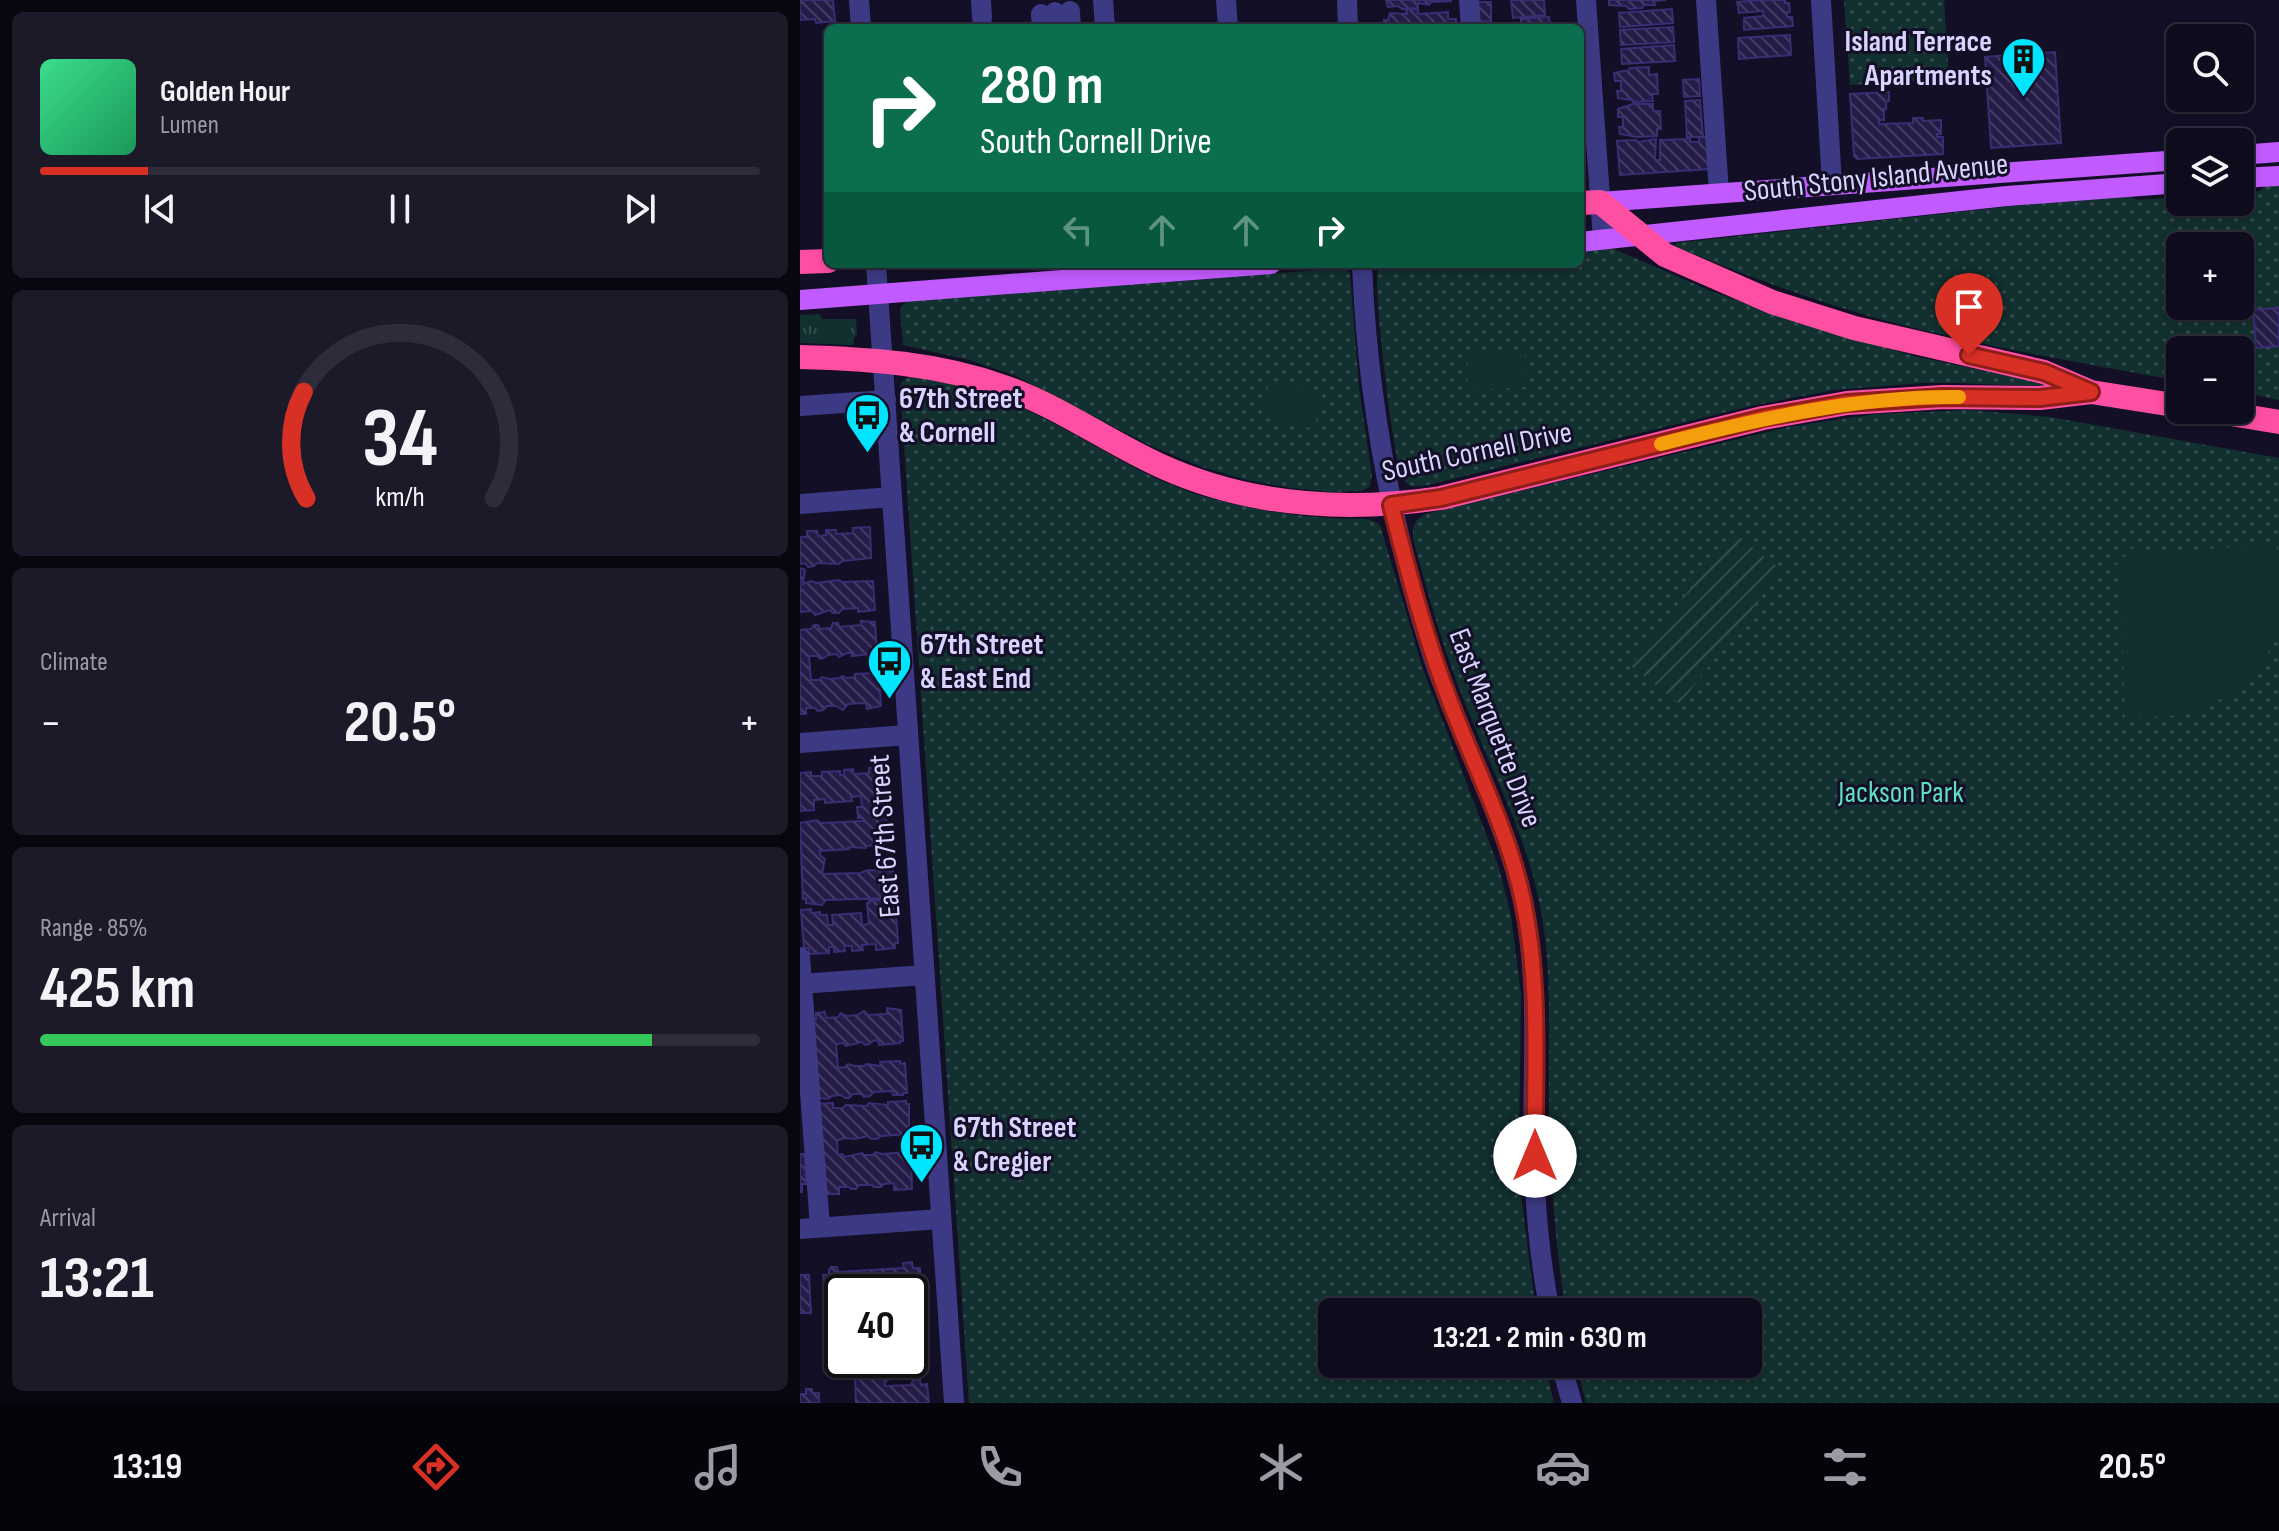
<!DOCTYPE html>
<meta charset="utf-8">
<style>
:root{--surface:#0e0b1c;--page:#1c1929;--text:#f1f3f6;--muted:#9b9ba3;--line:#2e2b3b;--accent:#d93025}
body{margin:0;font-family:"Sofia Sans Condensed",sans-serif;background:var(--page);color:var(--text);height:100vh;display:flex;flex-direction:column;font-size:30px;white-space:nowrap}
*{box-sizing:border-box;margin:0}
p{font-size:26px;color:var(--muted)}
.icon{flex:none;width:44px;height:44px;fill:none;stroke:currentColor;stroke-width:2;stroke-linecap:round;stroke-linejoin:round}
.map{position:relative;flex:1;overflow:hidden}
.panel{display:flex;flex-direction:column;gap:12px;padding:12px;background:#08060f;width:800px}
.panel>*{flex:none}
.top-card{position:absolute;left:24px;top:24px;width:760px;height:244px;border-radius:12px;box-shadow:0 4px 12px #0003,0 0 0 2px var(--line);background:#0b6e4f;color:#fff;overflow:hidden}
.tools{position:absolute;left:1366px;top:24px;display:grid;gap:16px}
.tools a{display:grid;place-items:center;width:88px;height:88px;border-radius:12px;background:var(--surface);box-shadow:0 4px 12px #0003,0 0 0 2px var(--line);font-size:40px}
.speed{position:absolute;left:24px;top:1274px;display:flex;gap:16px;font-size:40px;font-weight:700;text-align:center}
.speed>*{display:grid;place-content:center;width:104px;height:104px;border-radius:50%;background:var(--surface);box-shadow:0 4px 12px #0003,0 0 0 2px var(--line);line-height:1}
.speed .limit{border:4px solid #111;border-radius:12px;background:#fff;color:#111}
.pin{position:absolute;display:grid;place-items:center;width:68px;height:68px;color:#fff;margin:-82px -34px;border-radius:50% 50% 50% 0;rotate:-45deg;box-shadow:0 0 8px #0007}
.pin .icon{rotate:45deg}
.me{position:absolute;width:88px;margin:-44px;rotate:0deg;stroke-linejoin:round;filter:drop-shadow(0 0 6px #0008)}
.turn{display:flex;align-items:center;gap:28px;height:168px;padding:0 24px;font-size:36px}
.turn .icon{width:104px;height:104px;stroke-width:2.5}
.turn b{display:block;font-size:56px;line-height:68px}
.lanes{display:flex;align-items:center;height:76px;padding:0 24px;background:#0003;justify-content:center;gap:40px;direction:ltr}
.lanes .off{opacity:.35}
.big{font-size:60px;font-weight:700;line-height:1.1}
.panel .card{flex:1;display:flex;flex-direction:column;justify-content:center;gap:12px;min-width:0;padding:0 28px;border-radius:12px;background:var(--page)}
.panel .dial{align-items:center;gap:0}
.dial svg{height:208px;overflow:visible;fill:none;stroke:var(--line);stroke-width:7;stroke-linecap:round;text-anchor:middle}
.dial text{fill:var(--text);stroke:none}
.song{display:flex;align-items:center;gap:24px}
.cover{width:96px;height:96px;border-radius:12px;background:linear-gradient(135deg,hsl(150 70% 55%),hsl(150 70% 35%))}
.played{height:8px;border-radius:4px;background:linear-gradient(90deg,var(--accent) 15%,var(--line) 15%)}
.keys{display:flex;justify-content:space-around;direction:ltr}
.heat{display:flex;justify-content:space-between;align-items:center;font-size:44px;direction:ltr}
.charge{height:12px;border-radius:6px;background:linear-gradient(90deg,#34c759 85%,var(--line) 0)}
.trip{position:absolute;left:518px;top:1298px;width:444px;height:80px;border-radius:12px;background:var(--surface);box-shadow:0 4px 12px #0003,0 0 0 2px var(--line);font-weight:700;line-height:80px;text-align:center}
.dock{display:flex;height:128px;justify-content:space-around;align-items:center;background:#06040b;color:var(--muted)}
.dock .icon{width:56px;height:56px}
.dock .current{color:var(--accent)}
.dock b{font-size:36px;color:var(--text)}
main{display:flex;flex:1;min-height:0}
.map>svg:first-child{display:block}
.grass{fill:url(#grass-tufts)}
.park{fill:url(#park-dots);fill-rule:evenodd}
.garden{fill:url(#garden-furrows)}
.pitch{fill:#12302f}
.building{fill:url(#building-back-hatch);stroke:#3b2d73;stroke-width:2}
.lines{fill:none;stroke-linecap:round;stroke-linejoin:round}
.minor{stroke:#3d3a85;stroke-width:20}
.major{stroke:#c25bff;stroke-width:20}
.highway{stroke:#ff4fa3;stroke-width:24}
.route-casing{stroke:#8d1f18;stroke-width:20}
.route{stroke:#d93025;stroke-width:14}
.slow{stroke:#f59e0b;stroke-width:14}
.labels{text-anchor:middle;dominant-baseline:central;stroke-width:6;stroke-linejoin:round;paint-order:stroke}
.poi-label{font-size:30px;font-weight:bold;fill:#d9d4ff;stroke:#130f26;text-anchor:start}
.street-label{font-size:30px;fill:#d9d4ff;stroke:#130f26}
.park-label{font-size:30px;fill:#5fe0c0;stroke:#130f26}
</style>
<main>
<section class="panel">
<div class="card">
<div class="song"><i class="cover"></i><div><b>Golden Hour</b><p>Lumen</p></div></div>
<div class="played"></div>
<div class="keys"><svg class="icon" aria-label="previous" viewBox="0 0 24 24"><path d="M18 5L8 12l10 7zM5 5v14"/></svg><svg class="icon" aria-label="pause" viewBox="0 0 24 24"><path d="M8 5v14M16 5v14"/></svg><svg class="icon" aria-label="next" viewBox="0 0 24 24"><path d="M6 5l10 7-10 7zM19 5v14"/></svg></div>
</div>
<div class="card dial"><svg viewBox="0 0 100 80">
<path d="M14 69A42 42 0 1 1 86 69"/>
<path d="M14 69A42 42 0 0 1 13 28" stroke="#d93025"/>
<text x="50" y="56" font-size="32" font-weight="700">34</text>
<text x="50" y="72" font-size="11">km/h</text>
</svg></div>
<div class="card"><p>Climate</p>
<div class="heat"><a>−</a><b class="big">20.5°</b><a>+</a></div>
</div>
<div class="card"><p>Range · 85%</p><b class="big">425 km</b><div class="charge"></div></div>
<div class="card"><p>Arrival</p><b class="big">13:21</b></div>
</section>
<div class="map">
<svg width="1479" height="1403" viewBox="0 0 1479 1403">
<defs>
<pattern id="grass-tufts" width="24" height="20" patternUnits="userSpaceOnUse" patternTransform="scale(2)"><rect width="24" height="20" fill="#12302f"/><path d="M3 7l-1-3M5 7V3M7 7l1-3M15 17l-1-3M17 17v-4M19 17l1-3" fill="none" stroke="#344d4e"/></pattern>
<pattern id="park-dots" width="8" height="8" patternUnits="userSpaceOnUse" patternTransform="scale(2)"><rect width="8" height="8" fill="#12302f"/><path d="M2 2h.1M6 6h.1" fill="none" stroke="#344d4e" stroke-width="1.8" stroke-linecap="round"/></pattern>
<pattern id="garden-furrows" width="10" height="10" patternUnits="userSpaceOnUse" patternTransform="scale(2)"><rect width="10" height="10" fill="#12302f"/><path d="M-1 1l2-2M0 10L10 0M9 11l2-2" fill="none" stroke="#344d4e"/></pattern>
<pattern id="building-back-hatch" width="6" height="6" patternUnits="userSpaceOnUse" patternTransform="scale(2)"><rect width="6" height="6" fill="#241b47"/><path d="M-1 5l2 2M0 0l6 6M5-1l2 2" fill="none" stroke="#433b63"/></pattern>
</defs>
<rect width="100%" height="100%" fill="#130f26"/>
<!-- grass -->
<path class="grass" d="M20 314 22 319H56L57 335 54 338 53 345 0 343V315Z"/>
<!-- park -->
<path class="park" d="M1044 0H1144L1149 80 1050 85Z
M1479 183V400L1440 392V350H1380V381C1294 365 1208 351 1123 330 1038 310 955 280 875 246L876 243 1323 194 1338 200 1380 197V202H1440V193L1460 191 1466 184ZM1380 246H1440V306H1380Z
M812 248 913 292 1023 330 1118 357 1242 383 1243 387 1159 383H1122L1034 390 951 406 628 485C617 487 608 489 602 477 594 464 572 280 578 270 582 263 593 265 600 264H780V251Z
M545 268 550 273 559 387 572 476 570 486 562 491 533 492 491 488 447 480 402 467 353 447 216 376 169 360 103 345 100 311 103 304 109 301Z
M118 376C156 384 194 395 229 411 289 439 342 479 406 497 452 510 497 517 545 519 557 519 570 517 580 525L623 669 699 868 711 916 721 994 719 1151 721 1195 736 1312H532V1364H745L754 1403H169L100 386 102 381 109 377Z
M1170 410 1250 417 1479 458V1403H786L776 1364H948V1312H766C755 1244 750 1175 749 1106 748 1039 753 972 740 906 727 839 696 779 671 718 646 659 629 599 613 538 612 527 615 519 625 514L988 427 1076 414Z"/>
<!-- garden -->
<path class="garden" d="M933 533 982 570 880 704 831 666Z"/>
<!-- pitch -->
<path class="pitch" d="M667 354H725L726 387 668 390Z
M470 380 523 391 514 429 461 417Z
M1476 544 1479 559V627L1463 665 1435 693 1385 715 1325 718 1321 578 1319 572 1315 566 1333 548 1339 554Z"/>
<!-- building -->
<path class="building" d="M0 0H33L35 21 16 23 15 19 0 20Z
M586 0H651V1L631 2 629 5 618 3V8L602 9 598 6 588 7Z
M711 0H744L745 15 713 18Z
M809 0H866L854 1 855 5H844L842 8 829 9 826 6 809 5Z
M959 0H985V3H989L990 12H987V17H992L993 26 944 30V18L963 16V11L939 13 937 2Z
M678 2H691V21L678 22Z
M618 9V14L648 12V19H656V26L584 28V20H588L590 13 607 14 606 10Z
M872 9 873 23 820 27 819 13Z
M749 17 750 28H723L721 26V19Z
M873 27 874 42 821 45 820 30Z
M990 35 991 55 939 59 938 38Z
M874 45 875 61 822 64 821 49Z
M1255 52 1261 143 1191 148 1185 57Z
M849 67V75L857 74 858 94H852L853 101 833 102 832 100 818 98 817 91H821V81H815L814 73 829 70 830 68Z
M899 79 900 96 884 97 883 80Z
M1089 92V101L1086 102V109H1084V120H1079V124L1113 123V118H1123V121L1141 120V134H1137V137H1143V154L1057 159 1054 156 1050 94Z
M900 100 903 137H887L885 101Z
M833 104H853V111H860L861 129H857V136L837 137 820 134 819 127H823V117H818V109Z
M899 137H909L910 169 820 175 817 141 836 140 839 142 856 139 855 160H860V140L890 139V142H899Z
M1479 308V346L1456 348 1453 310Z
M70 527 71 558 42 561 39 564 17 563 14 566 8 567 5 563 0 564V537H7V531H17L18 536 26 535V530H36V534L53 533V528Z
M0 568 5 570 3 584 11 581 17 583 39 580 42 582 73 581 75 610 58 612V608L42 609 39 613H33L30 610 15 615 12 611 0 612Z
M61 621 75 622 77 653 52 656V653H47L39 657 37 654 28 655 24 658 20 659 17 656H9L11 680H19L22 677 29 679 39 678 42 676 47 678 55 677V674L74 673V675H79L81 706 67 709 66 703 48 704 43 710 36 706H27L23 710 18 711 15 708H6V714H0V630L11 629 14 625H18L20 629 31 628 33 623H38L40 627 61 625Z
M85 767 88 798H85V806H89L90 815H86L87 832H91V842L67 846 66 848 48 847 49 849 20 851V855L25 859 22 874 60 873 68 870 93 871 94 882H90L91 898 26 900 22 905 6 903V898L3 899 0 823 17 820 21 823 63 821V818H58L57 807H62L61 796 51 797 52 801 25 803V799L14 800V810L0 811V773L11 772V776H22V772L40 771V775H44V770L53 769 54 774 69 773V768Z
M95 899 98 943H95V948L76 950V944L62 945 63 950 52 951V946H44L45 951 34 952V947H29V953L9 954V948H4L1 910 11 909V913L20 912V915H27L28 925H33L32 915 61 913 62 925 69 924 67 903H69V901Z
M87 1008 101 1010 103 1041H100V1043L79 1045 78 1040 73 1041 69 1044 65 1045 62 1042 46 1046 43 1043 36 1044 38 1068 45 1067 48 1064 55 1066H64L66 1064 81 1066 80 1062 100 1061V1064L105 1063 107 1093H103V1095H93L92 1091 74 1092 70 1096 64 1097 61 1094H53L49 1098H45L41 1095 32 1096 28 1099 13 1097 8 1020 16 1019V1013L25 1012 26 1018 38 1017 41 1013 46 1016 57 1015 64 1011 68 1015 87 1014Z
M106 1101V1104H109V1134L81 1136 77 1139H71L68 1136 55 1139 43 1138 37 1141 38 1155 42 1154 45 1157 62 1153 64 1155H73L75 1152 81 1154 109 1152 110 1156H111L112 1189 94 1190V1183L84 1184 81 1187H74L72 1185H59L56 1189H51L49 1187H39V1194H22L13 1104 33 1103V1108H43L46 1105 67 1106 69 1103 88 1105V1102Z
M0 1154H5L6 1184H2V1192H0Z
M112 1262 113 1268H120L123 1302 110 1306V1292H42V1349L29 1350 23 1275H29V1270L31 1267H37L38 1272 104 1268 103 1263Z
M0 1275H9L11 1313H0Z
M110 1325V1327L123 1326 125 1360 84 1364 88 1380 85 1382V1386L111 1385 113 1380H120L121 1385 127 1384 129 1403H56L54 1360H110Z
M6 1389H12V1393H19V1403H0V1394H6Z"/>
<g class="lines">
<!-- minor -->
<path class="minor" d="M59 0 61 28
M181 0 182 18
M303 0 305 28
M426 0 428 28
M547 0 548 28
M669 0 671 28
M786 0 803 240
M906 0 919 193
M1021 0 1032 185
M270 11 271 28
M255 12 256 28
M241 14 242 28
M76 264 154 1403
M562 264C567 397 592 530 633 657 660 739 705 816 723 901 743 995 729 1090 735 1186 737 1227 742 1271 750 1312
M0 406 86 400
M0 504 92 497
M0 743 108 735
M0 957 20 1227
M0 984 125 975
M0 1229 141 1219
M761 1364 772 1403"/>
<!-- major -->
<path class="major" d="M1440 155 1479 152
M1440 178 1479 176
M800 202 1380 160
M780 242 1207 196 1380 183
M0 300 471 264"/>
<!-- highway -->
<path class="highway" d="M780 203 800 202 865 255 972 302 1054 328 1244 372 1291 392 1380 406
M0 262 28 261
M0 357C70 359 137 363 204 387 259 406 308 442 361 466 449 506 547 512 641 498L963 418 1047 403 1143 397 1240 398 1291 392
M1407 410 1479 422"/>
</g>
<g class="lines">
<defs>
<path id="route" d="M735 1156C734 1071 741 985 723 901 709 832 675 768 650 702 625 638 608 571 591 505L641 498 963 418 1047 403 1143 397 1240 398 1291 392 1244 372 1169 355"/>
</defs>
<!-- route casing -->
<use href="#route" class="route-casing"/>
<!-- route -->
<use href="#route" class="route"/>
<!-- slow -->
<path class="slow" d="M861 444C959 419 1057 396 1159 397"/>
</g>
<!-- icons -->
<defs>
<symbol id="building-pin" viewBox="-11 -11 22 30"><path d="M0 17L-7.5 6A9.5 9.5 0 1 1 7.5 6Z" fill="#00e5ff" stroke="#130f26"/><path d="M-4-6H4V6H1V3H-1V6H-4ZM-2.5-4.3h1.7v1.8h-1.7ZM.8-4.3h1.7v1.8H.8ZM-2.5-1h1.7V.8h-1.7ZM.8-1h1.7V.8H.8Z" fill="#111"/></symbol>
<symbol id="bus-pin" viewBox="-11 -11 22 30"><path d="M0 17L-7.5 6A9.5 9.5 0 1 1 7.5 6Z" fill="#00e5ff" stroke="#130f26"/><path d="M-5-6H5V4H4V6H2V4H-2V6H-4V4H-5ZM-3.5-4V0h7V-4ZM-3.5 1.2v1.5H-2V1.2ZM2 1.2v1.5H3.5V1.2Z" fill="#111"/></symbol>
</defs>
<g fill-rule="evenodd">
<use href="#building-pin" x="1198" y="34" width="51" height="69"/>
<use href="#bus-pin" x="42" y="390" width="51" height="69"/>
<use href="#bus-pin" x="64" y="636" width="51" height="69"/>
<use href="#bus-pin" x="96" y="1120" width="51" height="69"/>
</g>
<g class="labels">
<!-- poi labels -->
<g class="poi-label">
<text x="1192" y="42" text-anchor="end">Island Terrace<tspan x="1192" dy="34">Apartments</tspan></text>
<text x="99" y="399">67th Street<tspan x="99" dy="34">&amp; Cornell</tspan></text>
<text x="120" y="645">67th Street<tspan x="120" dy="34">&amp; East End</tspan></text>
<text x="153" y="1128">67th Street<tspan x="153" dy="34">&amp; Cregier</tspan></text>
</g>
<!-- street labels -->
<g class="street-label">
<text transform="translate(1076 178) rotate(-6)">South Stony Island Avenue</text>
<text transform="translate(677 452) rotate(-12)">South Cornell Drive</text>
<text transform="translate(695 728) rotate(69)">East Marquette Drive</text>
<text transform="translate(85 836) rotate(-94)">East 67th Street</text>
</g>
<!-- park labels -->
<g class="park-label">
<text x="1101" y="793">Jackson Park</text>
</g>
</g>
</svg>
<div class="tools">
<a><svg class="icon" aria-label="search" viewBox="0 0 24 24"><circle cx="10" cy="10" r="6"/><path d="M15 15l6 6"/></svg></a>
<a><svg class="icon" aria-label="layers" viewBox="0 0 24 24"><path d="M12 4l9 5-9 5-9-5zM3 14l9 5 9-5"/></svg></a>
<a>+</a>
<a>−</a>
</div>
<div class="speed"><div class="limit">40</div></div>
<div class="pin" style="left:1169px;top:355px;background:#d93025"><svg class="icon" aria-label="arrive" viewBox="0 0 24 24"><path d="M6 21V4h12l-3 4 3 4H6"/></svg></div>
<svg class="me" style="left:735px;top:1156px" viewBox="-20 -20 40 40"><circle r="19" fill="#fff"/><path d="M0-13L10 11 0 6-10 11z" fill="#d93025"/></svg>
<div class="trip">13:21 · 2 min · 630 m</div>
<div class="top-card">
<div class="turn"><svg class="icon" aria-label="right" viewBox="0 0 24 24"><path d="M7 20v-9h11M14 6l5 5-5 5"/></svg><div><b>280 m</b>South Cornell Drive</div></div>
<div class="lanes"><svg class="icon off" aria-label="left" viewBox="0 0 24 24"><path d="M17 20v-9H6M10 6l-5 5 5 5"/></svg><svg class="icon off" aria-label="ahead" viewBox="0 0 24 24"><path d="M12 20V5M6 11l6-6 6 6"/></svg><svg class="icon off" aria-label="ahead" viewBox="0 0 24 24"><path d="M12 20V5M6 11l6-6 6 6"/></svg><svg class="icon" aria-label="right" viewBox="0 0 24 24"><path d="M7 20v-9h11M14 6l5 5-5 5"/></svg></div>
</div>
</div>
</main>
<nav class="dock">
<b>13:19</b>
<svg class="icon current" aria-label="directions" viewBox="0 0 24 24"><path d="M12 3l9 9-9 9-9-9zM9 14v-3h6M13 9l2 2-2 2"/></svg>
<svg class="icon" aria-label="music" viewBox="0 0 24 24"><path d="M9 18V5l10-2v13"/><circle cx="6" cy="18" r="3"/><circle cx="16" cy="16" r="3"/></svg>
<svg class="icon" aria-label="phone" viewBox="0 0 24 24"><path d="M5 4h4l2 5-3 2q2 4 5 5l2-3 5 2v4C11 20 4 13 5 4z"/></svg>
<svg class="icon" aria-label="climate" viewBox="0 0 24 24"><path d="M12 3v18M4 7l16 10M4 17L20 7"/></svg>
<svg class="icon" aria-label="car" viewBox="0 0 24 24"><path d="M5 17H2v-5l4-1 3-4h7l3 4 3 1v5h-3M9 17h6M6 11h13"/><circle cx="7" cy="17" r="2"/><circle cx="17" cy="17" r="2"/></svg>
<svg class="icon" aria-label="filters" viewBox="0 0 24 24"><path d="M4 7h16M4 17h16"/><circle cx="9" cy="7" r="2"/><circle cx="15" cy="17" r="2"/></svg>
<b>20.5°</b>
</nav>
